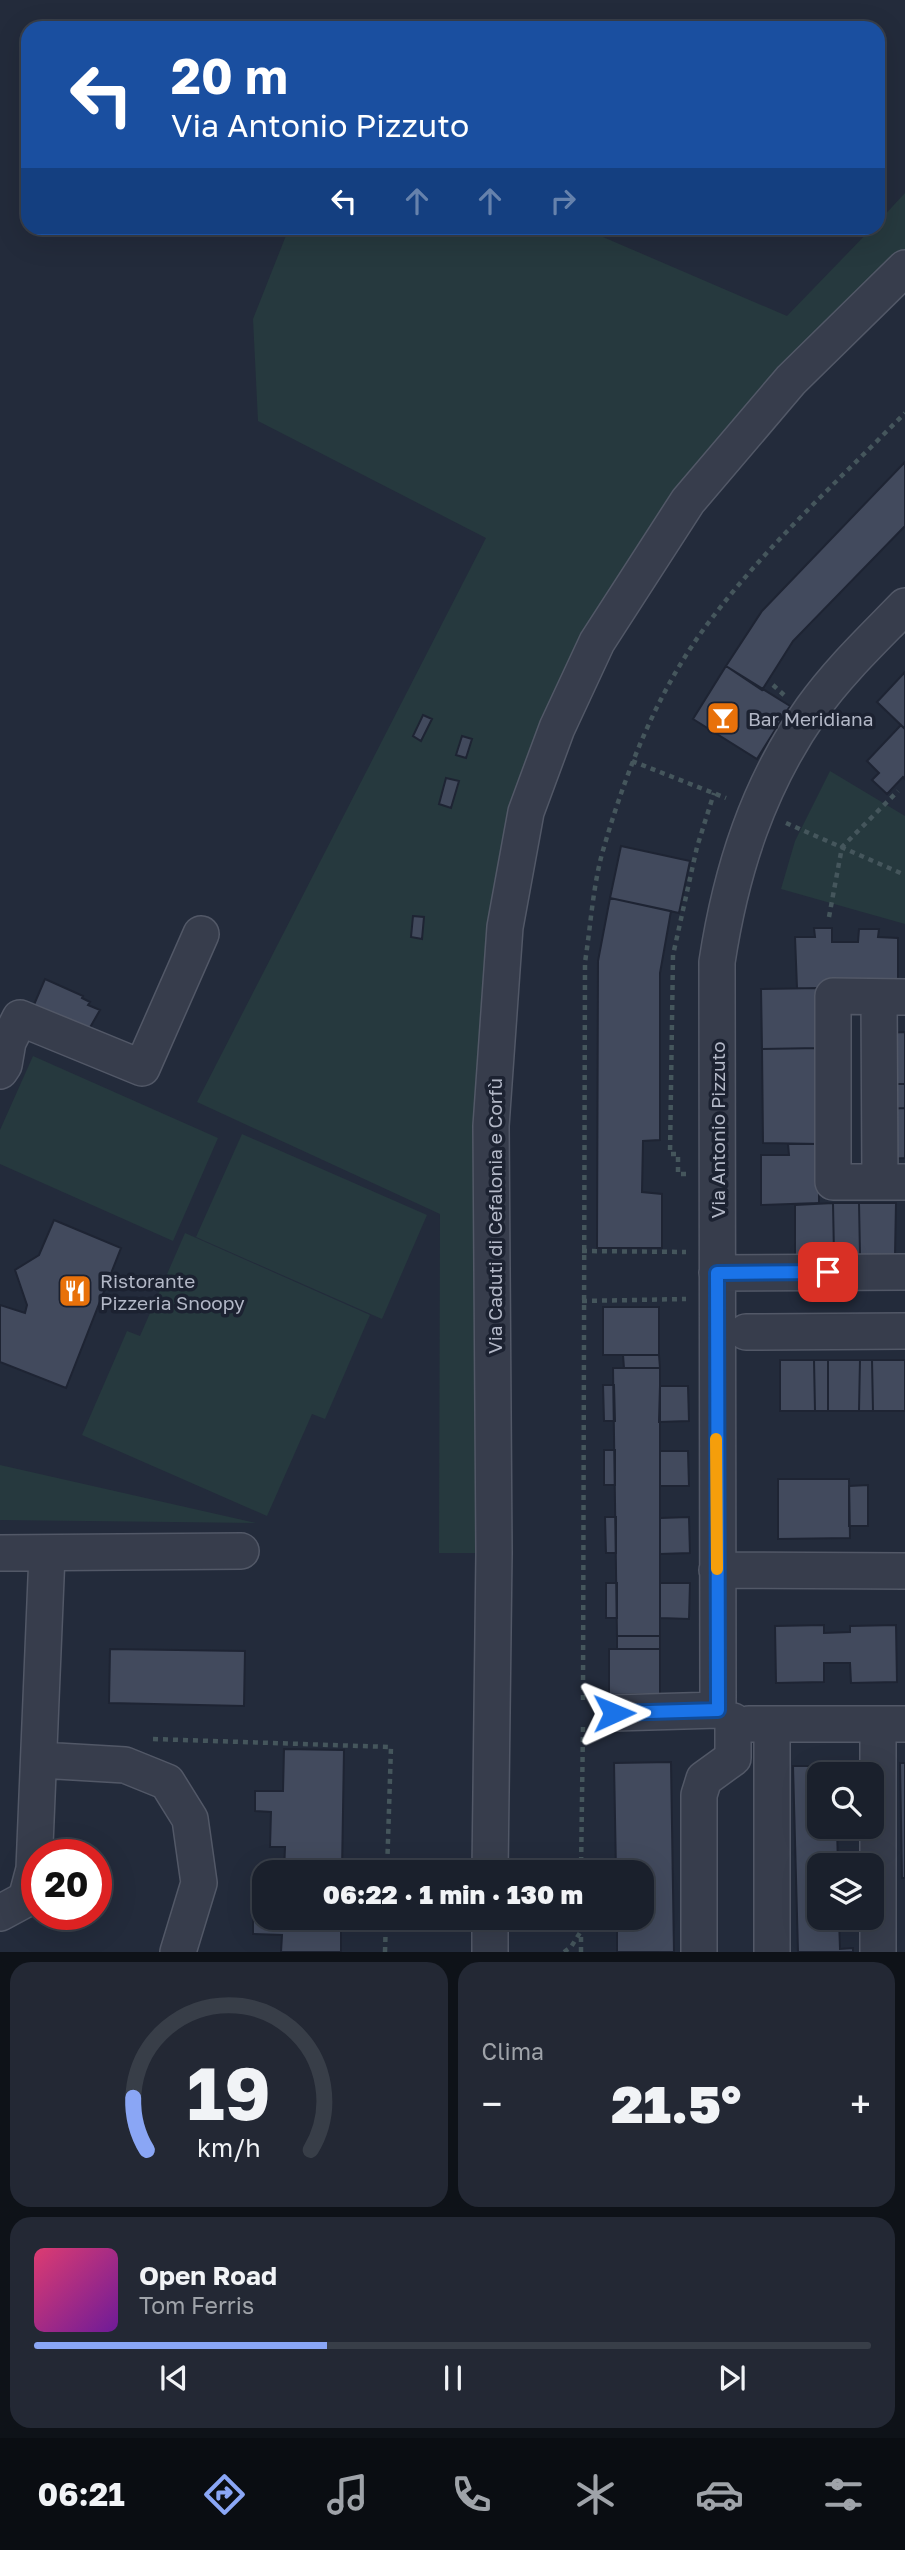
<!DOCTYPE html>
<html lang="it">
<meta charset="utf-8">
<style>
:root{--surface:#1a202c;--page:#232834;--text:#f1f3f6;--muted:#9fa3a9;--line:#383e48;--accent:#8aa6f5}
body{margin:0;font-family:"Golos Text",sans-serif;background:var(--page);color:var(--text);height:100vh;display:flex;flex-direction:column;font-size:26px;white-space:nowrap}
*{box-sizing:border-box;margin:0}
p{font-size:23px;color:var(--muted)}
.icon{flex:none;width:38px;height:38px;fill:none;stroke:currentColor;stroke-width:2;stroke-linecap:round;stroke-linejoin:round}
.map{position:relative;height:1952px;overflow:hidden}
.side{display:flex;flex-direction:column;gap:10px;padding:10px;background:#0e1218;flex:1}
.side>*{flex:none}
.banner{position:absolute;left:21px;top:21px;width:864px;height:214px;border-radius:21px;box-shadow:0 7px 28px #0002,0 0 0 2px var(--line);background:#1a4fa0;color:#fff;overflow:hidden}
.controls{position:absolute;left:807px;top:1762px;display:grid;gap:14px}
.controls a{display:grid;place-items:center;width:77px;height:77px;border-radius:14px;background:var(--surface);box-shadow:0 7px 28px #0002,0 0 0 2px var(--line);font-size:35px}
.speed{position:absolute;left:21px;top:1839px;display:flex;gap:14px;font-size:35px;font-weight:700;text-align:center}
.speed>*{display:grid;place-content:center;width:91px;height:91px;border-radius:50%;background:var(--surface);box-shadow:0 7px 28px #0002,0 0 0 2px var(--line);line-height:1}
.speed .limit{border:10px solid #d22;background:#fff;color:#111}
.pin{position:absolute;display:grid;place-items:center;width:60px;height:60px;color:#fff;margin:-30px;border-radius:14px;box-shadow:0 4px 10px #0006}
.me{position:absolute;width:77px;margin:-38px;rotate:89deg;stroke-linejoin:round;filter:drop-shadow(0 0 5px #0008)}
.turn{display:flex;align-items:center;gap:24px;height:147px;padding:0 35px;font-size:32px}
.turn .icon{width:91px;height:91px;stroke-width:2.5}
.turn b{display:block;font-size:49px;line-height:60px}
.lanes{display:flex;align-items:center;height:66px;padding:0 35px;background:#0003;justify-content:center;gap:35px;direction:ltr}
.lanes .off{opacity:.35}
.big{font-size:52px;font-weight:800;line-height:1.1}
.side .tile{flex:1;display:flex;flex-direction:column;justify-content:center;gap:10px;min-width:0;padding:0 24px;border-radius:21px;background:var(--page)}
.side .dial{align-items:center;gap:0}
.dial svg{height:182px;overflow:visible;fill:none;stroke:var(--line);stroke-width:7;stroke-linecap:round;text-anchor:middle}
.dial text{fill:var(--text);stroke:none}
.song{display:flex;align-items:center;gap:21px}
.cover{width:84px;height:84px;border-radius:10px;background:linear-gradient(135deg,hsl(340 70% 55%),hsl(280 70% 35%))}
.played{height:7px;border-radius:4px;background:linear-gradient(90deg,var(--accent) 35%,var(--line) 35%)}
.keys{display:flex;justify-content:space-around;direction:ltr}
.heat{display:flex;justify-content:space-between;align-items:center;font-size:38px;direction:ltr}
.side .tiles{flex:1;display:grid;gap:10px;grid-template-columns:1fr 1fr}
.tile:last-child{grid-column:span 2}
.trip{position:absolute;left:252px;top:1860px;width:402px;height:70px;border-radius:21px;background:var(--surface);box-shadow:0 7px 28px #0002,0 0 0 2px var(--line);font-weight:800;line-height:70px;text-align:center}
.menu{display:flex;height:112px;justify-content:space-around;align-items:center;background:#0a0d12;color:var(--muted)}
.menu .icon{width:49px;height:49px}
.menu .active{color:var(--accent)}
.menu b{font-size:32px;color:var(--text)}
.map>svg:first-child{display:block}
.green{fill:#26393e}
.building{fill:#424a5d;stroke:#1e2433;stroke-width:2}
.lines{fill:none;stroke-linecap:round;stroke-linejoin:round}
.minor-casing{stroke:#525867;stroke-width:38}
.path{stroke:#45565c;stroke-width:4.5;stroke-dasharray:5 5;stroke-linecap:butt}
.minor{stroke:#373d4c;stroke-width:35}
.route-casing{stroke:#114b97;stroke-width:18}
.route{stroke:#1a73e8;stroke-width:12}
.slow{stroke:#f59e0b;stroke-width:12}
.labels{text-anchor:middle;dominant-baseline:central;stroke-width:7;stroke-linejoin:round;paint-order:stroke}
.poi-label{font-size:19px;fill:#b3b8c7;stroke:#1c2231;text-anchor:start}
.street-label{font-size:19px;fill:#b3b8c7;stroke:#1c2231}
</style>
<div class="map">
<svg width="905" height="1952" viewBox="0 0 905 1952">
<rect width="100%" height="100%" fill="#232b3b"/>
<!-- green -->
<path class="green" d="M905 193V268L791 380 597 642 503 933 494 1553H439L440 1214 197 1102 486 538 258 421 253 319 289 228H582L787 316 872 228H878L879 221Z
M830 771 905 816V924L781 889 795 841Z
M33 1056 218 1138 173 1241 0 1164V1130Z
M242 1134 427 1215 382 1319 196 1237Z
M185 1233 370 1315 325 1419 312 1414 267 1516 82 1435 127 1331 140 1336Z
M0 1465 256 1523 0 1520Z"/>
<!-- building -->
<path class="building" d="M905 462V526L793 641 762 690 726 666 762 611Z
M726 666 790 706 757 759 693 719Z
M905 672V729L877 702Z
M423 715 432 719 421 741 413 736Z
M901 725 905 729V779L903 777 887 794 872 780 879 773 867 761Z
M462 736 472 739 466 758 456 755Z
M446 778 459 781 451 808 439 804Z
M621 846 690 861 679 913 610 898Z
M610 898 671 911 660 973V1140L643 1141 642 1192 662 1194V1248H597L598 961Z
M413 916 424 917 422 939 411 937Z
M814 928H832V942H858L859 929H879L878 937 898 938V989L797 988 795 937H815Z
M45 979 83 996 82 998 90 1002 88 1005 100 1010 88 1031 33 1007Z
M819 988V1048L762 1049 761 989Z
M905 1032V1084H887V1033Z
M819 1048V1144L763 1143 762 1049Z
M887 1084H905V1108L888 1109Z
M905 1108V1158L889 1159 888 1109Z
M788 1144H819V1203L761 1205V1155H789Z
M833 1203 834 1255H795V1205Z
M833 1203H859L860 1255H834Z
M859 1203H896L895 1255H860Z
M54 1220 121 1248 66 1388 0 1362V1305L25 1313 27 1305 15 1270 39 1255Z
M603 1307H659V1355H603Z
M623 1355H659L660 1368H624Z
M780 1360H814L815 1411H780Z
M814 1360H828V1411H815Z
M828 1360H860L859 1411H828Z
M860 1360H872L873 1411H859Z
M872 1360H905V1411H873Z
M613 1368H660V1636H617Z
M603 1385H614L615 1421H604Z
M660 1386H688L689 1421 659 1422Z
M604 1450H615V1485H604Z
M660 1451H688L689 1486H660Z
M778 1479H849L850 1538 778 1539Z
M868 1485V1526H849V1486Z
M605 1517H616V1553H606Z
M689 1517 690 1553 660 1554V1518Z
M606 1583H617V1618H606Z
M660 1583H690L689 1619 660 1618Z
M824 1625V1633L850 1632V1626L896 1625 897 1682 851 1683 850 1663H824V1682L776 1683 775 1626Z
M617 1636H660V1649H617Z
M110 1649 245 1651 244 1706 109 1703Z
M609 1649H660V1694L609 1695Z
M284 1749 344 1750 342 1872H284L285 1847H270L271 1812 255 1811V1791H283Z
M671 1762 674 1952H617V1918H642V1872H616L614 1763Z
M900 1763H905V1878H902Z
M793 1766H835L836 1774H819V1827H837L838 1866H819V1918H839L840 1949 853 1948V1952H798Z
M253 1914H264V1918H341V1952H281L282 1935 253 1934Z"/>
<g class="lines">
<defs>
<path id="minor" d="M879 997 880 1181
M905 997 833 996V1182H905
M0 1071 4 1065 8 1042 20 1018 142 1068 201 934
M717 1273 905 1272
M746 1332 905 1331
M0 1553 241 1551
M717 1570 905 1571
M718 1710 717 962C731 870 758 786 812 709 839 671 873 639 905 606
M614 1713 718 1710
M749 1724H905
M40 1760 125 1765 167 1782 190 1819 199 1883 178 1952
M490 1872 494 1553 491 1126 505 927 526 812 557 728 597 642 688 501 791 380 905 268
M0 1913 26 1899 34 1869 47 1554
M490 1952V1918
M699 1952V1795L704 1779 733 1758V1721
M772 1952V1725
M878 1952V1724"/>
</defs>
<!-- minor casing -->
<use href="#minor" class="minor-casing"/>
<!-- path -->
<path class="path" d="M773 685 784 695
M632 761 726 798
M786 823 905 875
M829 917 842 847 898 791
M686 1174H678V1154H670L673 955 697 847 714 793
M582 1251 686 1252
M582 1301 686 1299
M583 1700 585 962C591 924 593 883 604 847 627 768 659 688 709 622 766 546 838 481 905 413
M153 1739 391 1747 387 1872
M581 1872 583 1726
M385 1952 386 1918
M564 1952 571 1947 581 1931
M581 1952V1918"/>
<!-- minor -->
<use href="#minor" class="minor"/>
</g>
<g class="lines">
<defs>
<path id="route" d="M614 1713 718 1710 717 1273 828 1272"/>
</defs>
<!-- route casing -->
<use href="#route" class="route-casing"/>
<!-- route -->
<use href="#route" class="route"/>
<!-- slow -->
<path class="slow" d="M716 1439 717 1569"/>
</g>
<!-- icons -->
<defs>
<symbol id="bar-square" viewBox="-11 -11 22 22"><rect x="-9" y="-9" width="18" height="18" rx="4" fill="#e8710a" stroke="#1c2231"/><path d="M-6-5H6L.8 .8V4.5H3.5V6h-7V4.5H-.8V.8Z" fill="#fff"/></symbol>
<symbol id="restaurant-square" viewBox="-11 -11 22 22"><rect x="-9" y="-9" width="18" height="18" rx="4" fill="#e8710a" stroke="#1c2231"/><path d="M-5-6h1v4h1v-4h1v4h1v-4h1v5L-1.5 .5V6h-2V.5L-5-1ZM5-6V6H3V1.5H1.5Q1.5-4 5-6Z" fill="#fff"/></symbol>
</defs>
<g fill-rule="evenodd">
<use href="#bar-square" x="704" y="699" width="38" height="38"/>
<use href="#restaurant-square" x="56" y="1272" width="38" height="38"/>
</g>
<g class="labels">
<!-- poi labels -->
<g class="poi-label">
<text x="748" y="718">Bar Meridiana</text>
<text x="100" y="1280">Ristorante<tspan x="100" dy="22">Pizzeria Snoopy</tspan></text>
</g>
<!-- street labels -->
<g class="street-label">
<text transform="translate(717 1130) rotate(-90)">Via Antonio Pizzuto</text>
<text transform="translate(494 1216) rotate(-90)">Via Caduti di Cefalonia e Corfù</text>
</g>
</g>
</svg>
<div class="controls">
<a><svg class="icon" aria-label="search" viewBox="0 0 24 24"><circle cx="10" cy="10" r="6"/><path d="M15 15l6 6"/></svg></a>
<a><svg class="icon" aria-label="layers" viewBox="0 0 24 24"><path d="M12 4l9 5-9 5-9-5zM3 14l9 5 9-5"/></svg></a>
</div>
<div class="speed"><div class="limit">20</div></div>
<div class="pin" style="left:828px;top:1272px;background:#d93025"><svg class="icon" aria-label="arrive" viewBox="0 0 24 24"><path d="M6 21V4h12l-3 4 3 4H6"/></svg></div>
<svg class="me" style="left:614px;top:1713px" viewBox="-20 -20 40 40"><path d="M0-17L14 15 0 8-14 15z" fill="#1a73e8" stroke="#fff" stroke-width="4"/></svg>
<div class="trip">06:22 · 1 min · 130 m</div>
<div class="banner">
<div class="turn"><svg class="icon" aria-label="left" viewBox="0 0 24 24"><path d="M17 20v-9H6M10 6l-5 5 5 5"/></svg><div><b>20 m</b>Via Antonio Pizzuto</div></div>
<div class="lanes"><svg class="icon" aria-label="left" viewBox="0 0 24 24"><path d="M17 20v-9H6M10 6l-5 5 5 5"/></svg><svg class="icon off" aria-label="ahead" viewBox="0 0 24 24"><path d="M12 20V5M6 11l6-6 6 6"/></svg><svg class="icon off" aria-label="ahead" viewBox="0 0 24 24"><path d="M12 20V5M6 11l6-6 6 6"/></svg><svg class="icon off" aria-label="right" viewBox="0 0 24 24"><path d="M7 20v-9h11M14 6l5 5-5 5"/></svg></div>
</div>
</div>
<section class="side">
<div class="tiles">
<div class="tile dial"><svg viewBox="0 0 100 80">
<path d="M14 69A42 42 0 1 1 86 69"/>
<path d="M14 69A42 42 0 0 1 8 46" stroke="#8aa6f5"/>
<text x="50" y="56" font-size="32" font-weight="700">19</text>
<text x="50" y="72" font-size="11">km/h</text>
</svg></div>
<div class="tile"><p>Clima</p>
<div class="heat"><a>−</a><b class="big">21.5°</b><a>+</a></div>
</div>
<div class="tile">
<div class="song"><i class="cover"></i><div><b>Open Road</b><p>Tom Ferris</p></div></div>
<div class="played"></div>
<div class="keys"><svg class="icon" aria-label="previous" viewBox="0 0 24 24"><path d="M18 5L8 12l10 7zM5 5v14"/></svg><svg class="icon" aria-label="pause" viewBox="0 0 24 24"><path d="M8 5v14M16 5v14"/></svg><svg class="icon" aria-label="next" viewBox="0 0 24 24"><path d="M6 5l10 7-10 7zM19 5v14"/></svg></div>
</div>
</div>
</section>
<nav class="menu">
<b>06:21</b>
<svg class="icon active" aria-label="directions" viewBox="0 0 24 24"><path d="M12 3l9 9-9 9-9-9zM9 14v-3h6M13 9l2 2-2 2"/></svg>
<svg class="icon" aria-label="music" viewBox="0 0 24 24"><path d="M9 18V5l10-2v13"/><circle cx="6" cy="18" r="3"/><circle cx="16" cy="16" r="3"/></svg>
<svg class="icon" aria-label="phone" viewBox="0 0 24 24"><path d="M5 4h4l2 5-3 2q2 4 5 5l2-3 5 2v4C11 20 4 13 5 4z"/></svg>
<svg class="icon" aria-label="climate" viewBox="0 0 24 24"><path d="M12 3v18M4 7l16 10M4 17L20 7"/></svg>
<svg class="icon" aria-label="car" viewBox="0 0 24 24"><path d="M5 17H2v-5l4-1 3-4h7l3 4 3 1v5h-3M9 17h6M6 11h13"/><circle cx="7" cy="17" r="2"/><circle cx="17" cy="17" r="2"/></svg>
<svg class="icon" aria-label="filters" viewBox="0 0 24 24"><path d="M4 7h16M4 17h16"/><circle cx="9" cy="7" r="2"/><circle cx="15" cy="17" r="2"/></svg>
</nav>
